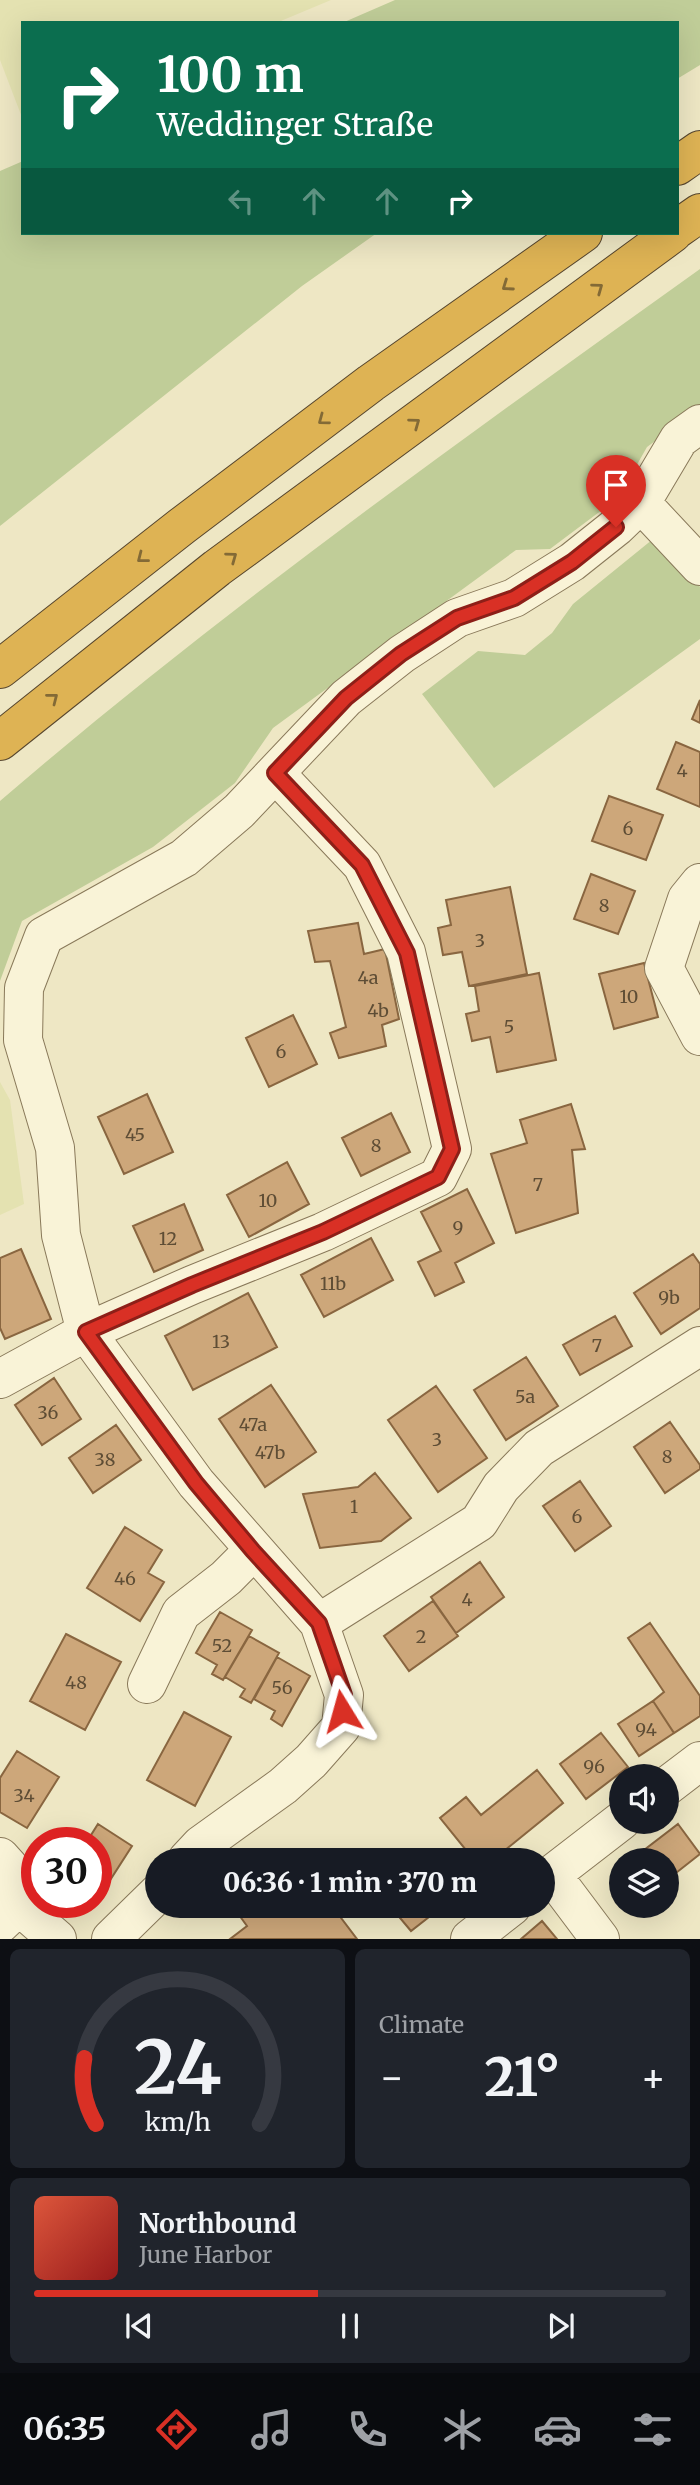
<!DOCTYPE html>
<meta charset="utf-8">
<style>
:root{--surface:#171b24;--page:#20242c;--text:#f1f3f6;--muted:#9ea1a6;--line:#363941;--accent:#d93025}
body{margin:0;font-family:Merriweather,serif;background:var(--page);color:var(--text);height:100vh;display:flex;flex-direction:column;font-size:26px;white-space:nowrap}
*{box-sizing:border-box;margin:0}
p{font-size:23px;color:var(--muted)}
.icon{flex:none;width:38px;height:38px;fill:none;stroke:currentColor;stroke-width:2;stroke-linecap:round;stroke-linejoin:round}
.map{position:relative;height:1939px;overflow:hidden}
.panel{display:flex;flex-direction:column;gap:10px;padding:10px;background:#0d0f14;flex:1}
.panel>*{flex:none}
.hud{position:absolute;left:21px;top:21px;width:658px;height:214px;border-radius:0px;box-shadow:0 7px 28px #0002;background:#0b6e4f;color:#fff;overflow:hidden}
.controls{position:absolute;left:609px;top:1764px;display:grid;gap:14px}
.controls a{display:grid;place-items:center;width:70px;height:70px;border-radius:50%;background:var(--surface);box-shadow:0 7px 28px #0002;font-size:35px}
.speed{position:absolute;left:21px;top:1827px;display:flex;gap:14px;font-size:35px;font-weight:700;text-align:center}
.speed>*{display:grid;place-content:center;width:91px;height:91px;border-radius:50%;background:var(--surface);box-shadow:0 7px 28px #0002;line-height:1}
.speed .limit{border:10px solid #d22;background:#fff;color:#111}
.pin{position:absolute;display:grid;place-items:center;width:60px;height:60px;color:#fff;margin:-72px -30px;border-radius:50% 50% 50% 0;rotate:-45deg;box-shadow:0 0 7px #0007}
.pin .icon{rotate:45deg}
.me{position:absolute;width:77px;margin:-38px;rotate:352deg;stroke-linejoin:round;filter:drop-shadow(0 0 5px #0008)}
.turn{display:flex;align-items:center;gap:24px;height:147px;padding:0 21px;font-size:32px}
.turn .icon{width:91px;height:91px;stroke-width:2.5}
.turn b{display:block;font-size:49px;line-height:60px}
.lanes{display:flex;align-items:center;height:66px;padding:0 21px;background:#0003;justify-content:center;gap:35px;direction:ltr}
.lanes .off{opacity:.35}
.big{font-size:52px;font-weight:800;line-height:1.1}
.panel .widget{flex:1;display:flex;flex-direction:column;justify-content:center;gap:10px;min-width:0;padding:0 24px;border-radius:10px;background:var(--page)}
.panel .dial{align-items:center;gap:0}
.dial svg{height:182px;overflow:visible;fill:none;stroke:var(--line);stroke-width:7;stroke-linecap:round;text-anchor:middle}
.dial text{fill:var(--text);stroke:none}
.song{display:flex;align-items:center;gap:21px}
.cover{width:84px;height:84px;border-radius:10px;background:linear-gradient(135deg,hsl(10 70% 55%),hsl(0 70% 35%))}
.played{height:7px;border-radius:4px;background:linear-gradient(90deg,var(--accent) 45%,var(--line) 45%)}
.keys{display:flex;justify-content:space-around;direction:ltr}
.heat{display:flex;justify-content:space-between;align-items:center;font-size:38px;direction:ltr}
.panel .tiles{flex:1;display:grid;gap:10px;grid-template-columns:1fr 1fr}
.widget:last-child{grid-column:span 2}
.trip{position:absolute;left:145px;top:1848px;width:410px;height:70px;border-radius:35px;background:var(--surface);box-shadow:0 7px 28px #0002;font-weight:800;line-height:70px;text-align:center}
.menu{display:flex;height:112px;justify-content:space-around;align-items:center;background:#090b0e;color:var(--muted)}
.menu .icon{width:49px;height:49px}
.menu .selected{color:var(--accent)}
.menu b{font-size:32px;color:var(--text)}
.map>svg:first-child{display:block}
.farmland{fill:#e4e2b1}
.green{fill:#c0cd98}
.building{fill:#cda77a;stroke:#896640;stroke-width:2}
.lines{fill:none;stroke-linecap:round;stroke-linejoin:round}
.minor-casing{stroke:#89795a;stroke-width:40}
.highway-casing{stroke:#57462e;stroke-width:40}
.minor{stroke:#f9f3d7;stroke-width:38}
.highway{stroke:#deb354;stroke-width:38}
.oneway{stroke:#836a36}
.route-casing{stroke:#8d1f18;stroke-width:18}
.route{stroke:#d93025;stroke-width:12}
.labels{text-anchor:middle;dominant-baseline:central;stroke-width:5;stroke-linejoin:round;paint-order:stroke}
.number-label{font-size:18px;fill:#5e4d35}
</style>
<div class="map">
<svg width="700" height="1939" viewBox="0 0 700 1939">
<rect width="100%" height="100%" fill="#eee7c4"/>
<!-- farmland -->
<path class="farmland" d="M0 0H331L276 23H23V120L0 60Z
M0 1082 10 1100 24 1204 0 1215Z"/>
<!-- green -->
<path class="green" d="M395 0H700V65L677 79V23H342Z
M23 161V233H377L302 286 0 526V171Z
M700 269V408L647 447 618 498 550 549 516 550 273 728 235 783 153 847 22 921 0 981V801C222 610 462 439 700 269Z
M658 535 700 587V639L494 788 422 694 478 651 525 655 552 633 573 604Z"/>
<!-- building -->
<path class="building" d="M700 700V723L692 719Z
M676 742 700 752V807L657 789Z
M609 796 663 815 646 860 592 841Z
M591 874 635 891 618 934 574 919Z
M510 887 527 974 469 986 462 952 443 955 438 928 451 925 446 900Z
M358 923 364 954 385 949 399 1019 382 1025 386 1046 339 1058 330 1033 346 1027 330 961 315 962 308 931Z
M644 963 658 1017 614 1029 599 974Z
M539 973 556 1060 497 1072 490 1037 472 1041 466 1014 479 1011 475 986Z
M293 1015 317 1064 269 1087 246 1038Z
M147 1094 173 1152 124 1174 98 1117Z
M571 1104 585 1149 572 1150 578 1213 516 1233 491 1154 527 1143 520 1120Z
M391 1113 410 1152 361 1176 342 1138Z
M287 1162 309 1204 249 1237 227 1195Z
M467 1189 494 1243 455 1263 464 1282 435 1296 418 1262 441 1251 421 1212Z
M184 1204 203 1250 154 1272 133 1226Z
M371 1238 393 1280 324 1317 301 1275Z
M21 1249 51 1319 5 1339 0 1328V1258Z
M693 1254 700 1264V1308L661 1334 634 1293Z
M248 1293 277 1347 193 1390 165 1336Z
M615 1316 632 1346 580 1375 563 1345Z
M526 1357 558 1406 506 1440 474 1390Z
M54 1378 81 1419 42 1445 15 1405Z
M271 1385 316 1452 265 1487 219 1419Z
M436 1386 487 1458 438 1492 388 1420Z
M670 1422 700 1465V1469L665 1493 634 1447Z
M116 1425 141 1460 93 1493 69 1458Z
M375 1473 411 1518 381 1541 320 1548 303 1494 358 1487Z
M580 1481 611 1526 575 1551 543 1506Z
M125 1527 162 1550 148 1573 164 1582 140 1621 87 1588Z
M480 1562 504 1597 456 1633 431 1597Z
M433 1601 458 1636 409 1671 384 1636Z
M220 1612 252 1630 223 1680 212 1674 217 1665 196 1653Z
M650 1623 700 1696V1716L674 1733 653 1701 664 1692 628 1638Z
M66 1634 121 1662 85 1730 30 1701Z
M249 1636 279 1653 251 1703 240 1697 245 1689 225 1677Z
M277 1657 310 1676 282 1726 271 1719 275 1711 254 1699Z
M653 1701 674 1733 639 1756 618 1724Z
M184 1712 231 1737 195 1806 147 1780Z
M601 1733 628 1767 586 1799 560 1764Z
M17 1751 59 1777 27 1828 0 1812V1778Z
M537 1770 563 1803 493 1860H474L440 1818 466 1797 481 1815Z
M98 1824 132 1846 96 1902V1843H86Z
M678 1824 700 1854 667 1880V1860H631Z
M442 1852 449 1860H431Z
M237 1906H332L357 1939H230L247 1926 234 1908Z
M390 1906H443L411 1931Z
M542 1921 557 1939H521Z"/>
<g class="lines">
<defs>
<path id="minor" d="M641 503 700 566
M700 883 687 899 664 968 700 1036
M0 1379 86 1332 192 1285 323 1232 438 1177 452 1149 406 952 362 865 275 773
M319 1623 479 1522 501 1487 539 1448 700 1346
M147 1684 181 1613 226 1578 253 1551
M667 1786 700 1761
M0 1857 9 1867 19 1906 0 1924
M187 1860 201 1845 283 1786 311 1761 341 1727 344 1695 319 1623 196 1483 86 1332 61 1235 55 1148 23 1040 24 988 44 936 184 858 239 811 346 698 402 654 457 618 514 598 572 562 616 527 641 503 679 439 700 424
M552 1875 600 1939
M542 1882 621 1821
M19 1906 57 1939
M111 1939 158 1893
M470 1939 512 1906"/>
<path id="highway" d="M677 166 700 150
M677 229 700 213
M0 669 182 526 371 383 583 233
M0 741 217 568 673 233"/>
</defs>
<!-- minor casing -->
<use href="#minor" class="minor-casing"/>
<!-- highway casing -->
<use href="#highway" class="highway-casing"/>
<!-- minor -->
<use href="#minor" class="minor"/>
<!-- highway -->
<use href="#highway" class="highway"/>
</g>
<!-- one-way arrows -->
<defs><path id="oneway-chevron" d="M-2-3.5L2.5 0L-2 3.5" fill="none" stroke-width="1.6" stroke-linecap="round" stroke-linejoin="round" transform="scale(1.75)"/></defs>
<g class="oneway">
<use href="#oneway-chevron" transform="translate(507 286) rotate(145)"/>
<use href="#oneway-chevron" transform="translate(598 288) rotate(-36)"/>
<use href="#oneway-chevron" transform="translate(323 420) rotate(143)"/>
<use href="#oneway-chevron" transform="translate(415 423) rotate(-36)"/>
<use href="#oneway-chevron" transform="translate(232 557) rotate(-36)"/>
<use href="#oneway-chevron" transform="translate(142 558) rotate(142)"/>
<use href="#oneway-chevron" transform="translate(53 698) rotate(-38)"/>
</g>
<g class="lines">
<defs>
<path id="route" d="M342 1711 344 1695 319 1623 253 1551 196 1483 86 1332 192 1285 323 1232 438 1177 452 1149 407 953 362 865 275 773 346 698 401 654 457 618 514 598 572 562 616 527"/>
</defs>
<!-- route casing -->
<use href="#route" class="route-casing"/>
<!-- route -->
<use href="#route" class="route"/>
</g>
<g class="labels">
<!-- number labels -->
<g class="number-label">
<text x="682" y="770">4</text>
<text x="628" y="828">6</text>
<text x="604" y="905">8</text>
<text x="480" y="940">3</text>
<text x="368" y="977">4a</text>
<text x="629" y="996">10</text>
<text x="378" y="1010">4b</text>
<text x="509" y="1026">5</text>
<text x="281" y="1051">6</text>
<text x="135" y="1134">45</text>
<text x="376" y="1145">8</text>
<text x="538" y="1184">7</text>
<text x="268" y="1200">10</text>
<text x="458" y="1227">9</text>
<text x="168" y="1238">12</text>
<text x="333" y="1283">11b</text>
<text x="669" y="1297">9b</text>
<text x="221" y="1341">13</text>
<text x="597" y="1345">7</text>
<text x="525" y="1396">5a</text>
<text x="48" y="1412">36</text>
<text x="253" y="1424">47a</text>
<text x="437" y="1439">3</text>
<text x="270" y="1452">47b</text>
<text x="667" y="1456">8</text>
<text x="105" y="1459">38</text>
<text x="354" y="1506">1</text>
<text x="577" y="1516">6</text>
<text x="125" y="1578">46</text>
<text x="467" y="1599">4</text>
<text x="421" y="1636">2</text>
<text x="222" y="1645">52</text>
<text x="76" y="1682">48</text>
<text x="282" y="1687">56</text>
<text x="646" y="1729">94</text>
<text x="594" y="1766">96</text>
<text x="24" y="1795">34</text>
</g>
</g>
</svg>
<div class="controls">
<a><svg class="icon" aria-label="sound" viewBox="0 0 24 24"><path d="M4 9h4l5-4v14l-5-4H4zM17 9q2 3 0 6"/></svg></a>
<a><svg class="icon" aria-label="layers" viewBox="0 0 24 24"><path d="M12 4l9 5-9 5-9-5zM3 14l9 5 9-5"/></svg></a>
</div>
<div class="speed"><div class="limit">30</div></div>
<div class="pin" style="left:616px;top:527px;background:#d93025"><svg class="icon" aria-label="arrive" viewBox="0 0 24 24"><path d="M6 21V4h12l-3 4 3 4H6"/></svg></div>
<svg class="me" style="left:342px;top:1711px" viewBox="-20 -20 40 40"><path d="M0-17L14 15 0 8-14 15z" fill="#d93025" stroke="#fff" stroke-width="4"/></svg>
<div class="trip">06:36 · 1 min · 370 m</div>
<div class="hud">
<div class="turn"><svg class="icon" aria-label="right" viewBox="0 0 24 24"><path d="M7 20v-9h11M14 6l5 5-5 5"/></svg><div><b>100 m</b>Weddinger Straße</div></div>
<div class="lanes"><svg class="icon off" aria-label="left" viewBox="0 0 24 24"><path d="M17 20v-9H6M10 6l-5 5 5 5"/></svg><svg class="icon off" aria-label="ahead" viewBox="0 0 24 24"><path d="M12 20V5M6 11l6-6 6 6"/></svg><svg class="icon off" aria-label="ahead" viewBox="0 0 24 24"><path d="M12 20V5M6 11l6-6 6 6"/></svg><svg class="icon" aria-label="right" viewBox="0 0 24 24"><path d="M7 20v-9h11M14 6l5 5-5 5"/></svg></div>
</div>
</div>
<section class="panel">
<div class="tiles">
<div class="widget dial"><svg viewBox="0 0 100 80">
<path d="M14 69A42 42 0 1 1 86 69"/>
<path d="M14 69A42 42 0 0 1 9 40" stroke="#d93025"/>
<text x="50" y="56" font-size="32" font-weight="700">24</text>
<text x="50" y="72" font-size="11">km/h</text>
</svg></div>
<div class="widget"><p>Climate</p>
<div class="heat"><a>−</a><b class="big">21°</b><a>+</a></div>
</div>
<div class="widget">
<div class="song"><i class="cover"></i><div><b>Northbound</b><p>June Harbor</p></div></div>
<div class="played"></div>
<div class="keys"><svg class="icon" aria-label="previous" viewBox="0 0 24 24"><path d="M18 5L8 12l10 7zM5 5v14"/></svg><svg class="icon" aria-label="pause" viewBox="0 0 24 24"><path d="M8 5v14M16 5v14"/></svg><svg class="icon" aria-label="next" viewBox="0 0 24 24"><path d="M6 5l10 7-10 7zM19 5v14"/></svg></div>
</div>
</div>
</section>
<nav class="menu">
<b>06:35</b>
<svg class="icon selected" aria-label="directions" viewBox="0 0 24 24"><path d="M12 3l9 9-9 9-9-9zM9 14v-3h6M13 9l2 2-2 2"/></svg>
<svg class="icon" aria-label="music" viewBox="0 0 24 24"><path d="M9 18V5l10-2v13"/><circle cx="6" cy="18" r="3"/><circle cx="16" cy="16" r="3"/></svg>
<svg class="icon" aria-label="phone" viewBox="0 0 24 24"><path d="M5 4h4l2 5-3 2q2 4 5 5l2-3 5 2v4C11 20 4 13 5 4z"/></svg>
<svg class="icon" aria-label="climate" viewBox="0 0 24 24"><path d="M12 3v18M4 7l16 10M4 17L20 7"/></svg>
<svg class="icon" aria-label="car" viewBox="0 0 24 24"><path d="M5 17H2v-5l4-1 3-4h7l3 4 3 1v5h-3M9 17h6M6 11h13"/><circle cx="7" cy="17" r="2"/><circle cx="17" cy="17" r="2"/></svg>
<svg class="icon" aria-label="filters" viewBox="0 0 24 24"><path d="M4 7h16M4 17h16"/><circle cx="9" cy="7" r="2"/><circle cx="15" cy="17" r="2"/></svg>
</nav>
